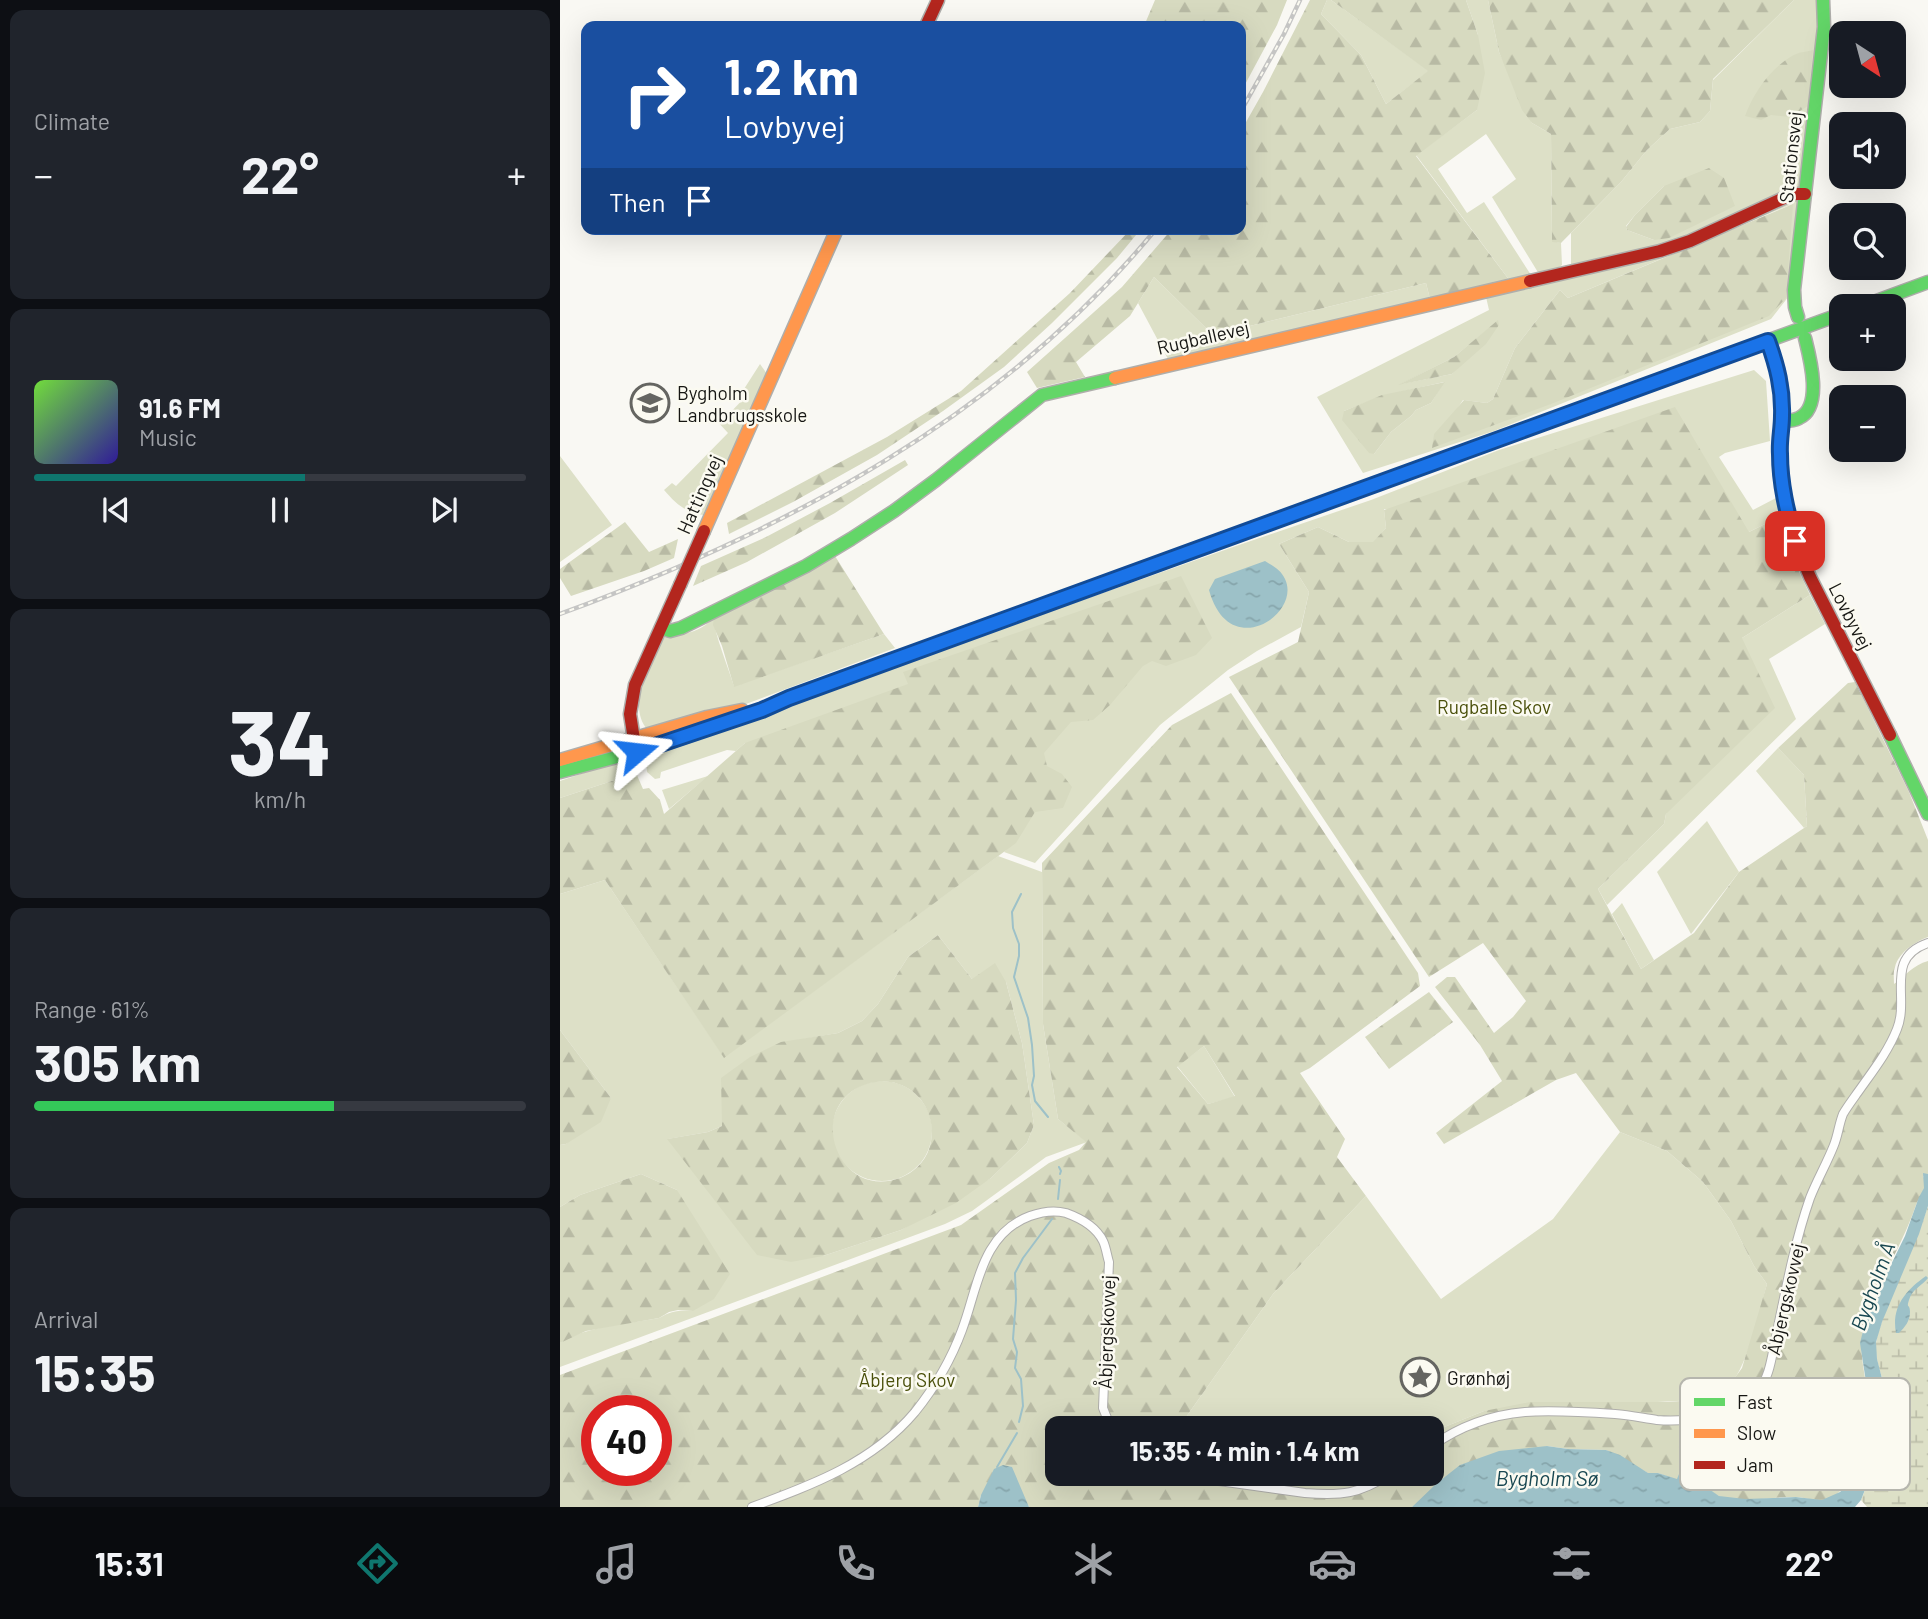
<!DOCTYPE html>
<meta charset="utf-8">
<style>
:root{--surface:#171b24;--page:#20242c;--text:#f1f3f6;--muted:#9ea1a6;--line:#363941;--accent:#0f766e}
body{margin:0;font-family:Barlow,sans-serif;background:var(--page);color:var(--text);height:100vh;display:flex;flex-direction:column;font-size:26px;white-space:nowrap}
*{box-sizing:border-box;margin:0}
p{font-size:23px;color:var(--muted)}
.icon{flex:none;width:38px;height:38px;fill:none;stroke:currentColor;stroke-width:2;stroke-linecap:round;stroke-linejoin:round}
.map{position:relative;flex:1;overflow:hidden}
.details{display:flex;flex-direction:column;gap:10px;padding:10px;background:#0d0f14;width:560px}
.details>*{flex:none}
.hud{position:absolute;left:21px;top:21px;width:665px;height:214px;border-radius:14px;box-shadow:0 7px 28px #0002;background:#1a4fa0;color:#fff;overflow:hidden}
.needle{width:46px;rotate:144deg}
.controls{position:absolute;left:1269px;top:21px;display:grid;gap:14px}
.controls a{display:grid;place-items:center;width:77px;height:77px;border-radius:14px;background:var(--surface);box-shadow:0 7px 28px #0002;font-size:35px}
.speed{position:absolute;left:21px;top:1395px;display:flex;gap:14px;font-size:35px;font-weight:700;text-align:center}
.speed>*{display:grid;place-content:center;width:91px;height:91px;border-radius:50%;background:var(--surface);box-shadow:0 7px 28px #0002;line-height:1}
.speed .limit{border:10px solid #d22;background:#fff;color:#111}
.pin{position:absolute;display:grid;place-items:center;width:60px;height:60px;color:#fff;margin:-30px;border-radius:14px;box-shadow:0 4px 10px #0006}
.me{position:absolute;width:77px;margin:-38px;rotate:73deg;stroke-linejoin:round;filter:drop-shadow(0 0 5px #0008)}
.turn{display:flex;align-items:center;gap:24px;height:147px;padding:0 28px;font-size:32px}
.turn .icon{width:91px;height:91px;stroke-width:2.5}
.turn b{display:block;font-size:49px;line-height:60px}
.then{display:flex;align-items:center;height:66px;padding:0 28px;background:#0003;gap:14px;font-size:26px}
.big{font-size:52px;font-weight:700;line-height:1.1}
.details .tile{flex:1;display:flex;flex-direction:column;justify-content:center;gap:10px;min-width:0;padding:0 24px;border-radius:14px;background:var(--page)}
.details .dial{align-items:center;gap:0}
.dial b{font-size:91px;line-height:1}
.song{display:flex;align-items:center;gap:21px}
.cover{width:84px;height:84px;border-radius:10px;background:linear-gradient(135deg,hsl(100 70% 55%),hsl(250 70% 35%))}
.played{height:7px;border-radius:4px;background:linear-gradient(90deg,var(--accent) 55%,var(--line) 55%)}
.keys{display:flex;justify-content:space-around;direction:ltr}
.heat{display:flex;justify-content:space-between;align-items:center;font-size:38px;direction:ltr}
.charge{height:10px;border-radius:5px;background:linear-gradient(90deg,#34c759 61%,var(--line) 0)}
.trip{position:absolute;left:485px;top:1416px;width:399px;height:70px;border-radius:14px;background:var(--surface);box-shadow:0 7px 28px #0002;font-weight:700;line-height:70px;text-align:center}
.menu{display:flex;height:112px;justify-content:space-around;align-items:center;background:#090b0e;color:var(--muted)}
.menu .icon{width:49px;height:49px}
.menu .current{color:var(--accent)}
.menu b{font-size:32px;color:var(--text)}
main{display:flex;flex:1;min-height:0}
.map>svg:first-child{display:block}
.green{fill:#dde0c7;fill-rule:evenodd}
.forest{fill:url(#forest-firs);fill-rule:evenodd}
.wetland{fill:url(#wetland-marsh)}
.water{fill:url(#water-ripples)}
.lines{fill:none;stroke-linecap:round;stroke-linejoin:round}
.stream{stroke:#9dc1c8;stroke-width:2}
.street-casing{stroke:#afaeab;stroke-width:10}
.fast-casing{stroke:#afaeab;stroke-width:15}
.slow-casing{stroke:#afaeab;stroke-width:15}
.jam-casing{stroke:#afaeab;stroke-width:15}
.street{stroke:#fefefd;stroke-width:8}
.fast{stroke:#63d668;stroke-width:12}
.slow{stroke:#ff974d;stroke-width:12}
.jam{stroke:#b3261e;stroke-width:12}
.rail-casing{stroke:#c5c5c4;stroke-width:4.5}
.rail{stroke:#fbfaf1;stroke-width:2;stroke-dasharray:5;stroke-linecap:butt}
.jam-bridge-casing{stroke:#afaeab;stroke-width:15;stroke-linecap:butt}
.jam-bridge{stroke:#b3261e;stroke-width:12}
.route-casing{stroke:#114b97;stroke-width:18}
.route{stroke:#1a73e8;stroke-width:12}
.labels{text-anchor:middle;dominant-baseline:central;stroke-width:5;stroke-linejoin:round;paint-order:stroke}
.street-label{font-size:19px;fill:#161613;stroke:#fbfaf1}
.poi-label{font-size:19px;fill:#161613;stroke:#fbfaf1;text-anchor:start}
.park-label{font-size:19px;fill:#4a500b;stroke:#fbfaf1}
.water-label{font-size:21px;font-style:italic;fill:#184751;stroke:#fbfaf1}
.key{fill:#fbfaf1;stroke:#b6b6ae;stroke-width:2}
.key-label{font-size:19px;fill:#161613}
</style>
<main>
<section class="details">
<div class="tile"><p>Climate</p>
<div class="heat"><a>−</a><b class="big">22°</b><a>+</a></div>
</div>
<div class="tile">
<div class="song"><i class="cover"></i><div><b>91.6 FM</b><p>Music</p></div></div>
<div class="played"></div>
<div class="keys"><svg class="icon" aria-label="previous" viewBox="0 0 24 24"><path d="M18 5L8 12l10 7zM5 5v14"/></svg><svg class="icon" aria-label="pause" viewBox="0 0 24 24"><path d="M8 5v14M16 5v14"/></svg><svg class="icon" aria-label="next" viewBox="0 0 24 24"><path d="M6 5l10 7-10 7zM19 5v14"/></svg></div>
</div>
<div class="tile dial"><b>34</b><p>km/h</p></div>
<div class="tile"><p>Range · 61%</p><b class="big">305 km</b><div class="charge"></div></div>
<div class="tile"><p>Arrival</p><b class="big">15:35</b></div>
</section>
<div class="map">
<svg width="1368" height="1507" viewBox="0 0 1368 1507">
<defs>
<pattern id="forest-firs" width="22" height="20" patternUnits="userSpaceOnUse" patternTransform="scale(1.75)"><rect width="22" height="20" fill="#d7dac0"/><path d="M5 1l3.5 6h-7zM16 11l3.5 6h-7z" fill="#b8baa4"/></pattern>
<pattern id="wetland-marsh" width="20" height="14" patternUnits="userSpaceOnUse" patternTransform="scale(1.75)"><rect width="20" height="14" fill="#dde0c7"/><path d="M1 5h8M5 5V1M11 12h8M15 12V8" fill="none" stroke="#bdbfaa"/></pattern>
<pattern id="water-ripples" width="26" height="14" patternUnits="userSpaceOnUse" patternTransform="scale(1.75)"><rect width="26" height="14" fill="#9dc1c8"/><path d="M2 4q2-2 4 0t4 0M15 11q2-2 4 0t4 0" fill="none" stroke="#86a5ab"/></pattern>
</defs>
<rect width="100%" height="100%" fill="#f9f8f3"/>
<!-- green -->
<path class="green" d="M767 0H771L869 71 826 104 801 55 761 14Z
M906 0H928L939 52 972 123 991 134 992 241 1001 243 1002 265 998 268 979 274 932 197 956 179 926 134 878 169 907 213 924 202 971 275 950 281 856 155 917 110 918 35Z
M1234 0H1257L1259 31 1242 186 1234 191 1106 246 1011 266V233L1061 182 1087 150 1110 129 1140 122 1150 111 1153 80ZM1104 186 1094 240 1067 230 1066 226 1075 215Z
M1233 199 1239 200 1229 296 1211 319 934 431 803 473 757 397 929 310 926 297 1105 253ZM1232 204 872 447 903 400 927 403 933 399 955 348 1000 290 1008 298ZM938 321 892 374 841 384 894 357ZM884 382 871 403 856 410 851 416 831 432 814 454 784 411 822 396Z
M594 277 653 335 866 283 870 299 609 361 578 303Z
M200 364 207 374 143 515C125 512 116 504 104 490L112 483 116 486 168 433 156 420 163 412 167 416 188 394 184 389Z
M1194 370 1206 381 1210 441 1165 453 1159 457 1193 510 1216 498 1221 516 1189 532 824 509 826 528 814 542H789L758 527 719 544 749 592 741 627 697 651 668 670 600 725 475 863 444 852 446 850 185 743 176 751 167 750 101 772 100 778 95 779 87 772 86 760 91 756 92 753 101 751 100 749 676 546 811 500 939 450Z
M0 456 52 525 0 562Z
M1250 595 1265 624 1209 659 1236 719 1047 905 1038 889 1104 824 1106 814 1182 638Z
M154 617C152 628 170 672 174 686L324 634 335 648 186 704 160 709 87 729C70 709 84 678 94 656 97 651 99 641 105 637 111 633 119 633 126 633 137 632 148 624 154 617Z
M1218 748 1244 775 1247 826 1244 828 1196 771Z
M62 760 69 763 76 773 0 798V781Z
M148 776 109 809 102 790Z
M1147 821 1179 872 1131 934 1097 872Z
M438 856 482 872 483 1024 498 1119 527 1142 486 1157 412 1211 385 1224 0 1367V1343C25 1326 69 1324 99 1318 111 1311 119 1310 133 1311L117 1190 81 1174 20 1195 0 1207V1145L6 1144 51 1098 0 1030V894L45 880 164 1057ZM378 935 412 979 446 982 462 1043 474 1125 467 1143 431 1178 341 1230 263 1256 108 1139 148 1132 162 1126 221 1043 278 1033 302 1021 318 1004 348 957Z
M1062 903 1094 960 1081 969 1052 914Z
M644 1046 675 1097 648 1104 617 1066Z
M272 1131a50 50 0 1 1 100 0a50 50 0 1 1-100 0Z
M1060 1132 1107 1151 1143 1182 1171 1221 1194 1266 1207 1284C1200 1309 1187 1367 1171 1383 1162 1392 1148 1396 1136 1400L924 1411 872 1432V1428L619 1427 713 1294 806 1196 881 1299 993 1219Z"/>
<!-- forest -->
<path class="forest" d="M595 0H727L717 25 681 92V26H584Z
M750 0H767L761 14 801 55 826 104 868 71 771 0H906L918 35 925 73 917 110 856 156 950 281 870 299 866 283 653 335 594 277 570 316 516 362 525 377 477 388 467 372 562 287 612 229H681V131L703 92Z
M928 0H1234L1153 79 1150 111 1140 122 1110 129 1087 150 1061 182 1001 243 992 242 991 134 972 123 962 110 939 52Z
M1253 50 1248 106 1230 117 1211 115 1201 120 1185 116C1194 92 1210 69 1232 56 1238 52 1246 52 1253 50Z
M1149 168 1164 178 1175 206 1109 238 1094 240 1067 230 1066 227 1075 215 1104 186Z
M1233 204 1226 298 1209 316 991 404 872 448 874 434 904 400 927 403 933 399 955 348 1000 290 1008 298Z
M571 229H581L557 258 492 323 444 367 383 411 317 455 233 502 169 534 167 523 327 437 401 391 510 293Z
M938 320 939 325 926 344 892 374 838 385 894 357Z
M885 382 871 403 856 410 851 416 831 432 814 454 809 453 782 420 784 411 822 395Z
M1115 407 1189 532 1221 516 1234 561 1250 595 1182 638 1215 708 1106 814 1104 824 1038 889 1081 969 1134 933 1179 872 1247 826 1244 775 1218 748 1288 683 1295 682 1349 792 1368 840V937C1355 942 1339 952 1335 967 1333 972 1334 979 1334 984 1345 976 1353 965 1368 961V1174L1363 1176C1365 1180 1366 1181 1365 1186 1363 1193 1358 1199 1356 1205 1342 1246 1318 1282 1305 1323 1295 1355 1310 1386 1310 1418 1310 1434 1304 1449 1297 1464 1289 1480 1279 1502 1257 1500 1250 1500 1243 1497 1236 1497 1215 1496 1180 1504 1161 1497 1153 1494 1139 1482 1130 1476L1117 1480 1098 1473H1088L1046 1450 1008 1449 987 1446 852 1507H469L462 1494 421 1495 418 1507H0V1375L401 1225 489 1163 519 1150 526 1142 498 1119 483 1024 482 863 612 725 671 693 858 973 860 986 750 1068 740 1073 785 1139 777 1157 806 1196 713 1294 619 1427 621 1428H497V1474H727L747 1478 778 1474H872V1432L924 1411 970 1402H1107L1136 1400 1160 1391 1171 1383 1182 1368 1207 1284 1194 1266 1171 1221 1143 1182 1107 1151 1060 1132 1016 1073 996 1080 884 1144 876 1133 942 1081 920 1045 875 987 887 977H895L934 1033 953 1017 966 1001 923 943 869 977 669 677 738 642 749 592 719 544 758 527 789 542H813L826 528 824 510ZM644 1046 675 1096 648 1104 617 1067ZM37 1410H96V1470H37Z
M345 460 348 465 275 513 187 562 133 586 141 566 206 537 270 503Z
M65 522 89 552 118 539 114 558 84 571 11 596 0 578V569Z
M275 556 324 634 174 687 162 646 153 625 154 617Z
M621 576 652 638 636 655 606 666 592 661 583 666 550 705 533 720 511 722 484 753 487 766 502 774 512 787 503 808 475 812 456 843 164 1058 45 880 0 894V798L76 773 83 789 89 788 100 800 104 814 185 743 348 684 343 672Z
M378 935 412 979 435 963 446 982 462 1043 474 1125 467 1143 431 1178 396 1203 341 1230 263 1256 231 1262 197 1255 107 1139 148 1132 162 1126 161 1078 190 1057 221 1042 278 1033 302 1021 318 1004 348 957ZM323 1081C328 1082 334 1082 338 1084 365 1092 378 1123 369 1149 365 1162 353 1173 340 1178 276 1201 244 1104 307 1084 312 1082 318 1082 323 1081Z
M869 992 893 1022 829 1069 805 1037Z
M0 1030 51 1098 41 1122 6 1144 0 1145Z
M81 1174 117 1190 170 1274 154 1299 133 1311 118 1310 109 1312 99 1318 26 1331 0 1343V1207L20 1195Z"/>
<!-- wetland -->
<path class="wetland" d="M1368 1206V1507H1307L1301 1500C1314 1468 1332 1431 1326 1396 1324 1378 1314 1361 1316 1343 1318 1329 1325 1314 1330 1301 1342 1269 1357 1239 1368 1206Z"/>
<!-- water -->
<path class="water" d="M705 561C713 566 721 570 725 579 742 614 669 663 649 590L655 579Z
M1363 1173 1368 1174V1206L1359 1234 1322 1322 1316 1342 1317 1359 1327 1398V1417L1322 1446 1301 1500 1295 1507H852L876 1484 900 1465 939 1451 987 1446 1008 1449 1046 1450 1060 1455 1088 1473H1098L1117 1479 1119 1474 1130 1476 1159 1496 1185 1499 1236 1497 1262 1500 1280 1492 1288 1484 1307 1442 1310 1422 1308 1395 1300 1343 1305 1323 1321 1285 1345 1236 1359 1197 1364 1188Z
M1366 1276 1368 1278C1362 1286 1352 1289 1349 1300 1346 1309 1350 1303 1350 1312 1350 1321 1345 1327 1339 1333H1336C1331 1307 1346 1290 1366 1276Z
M443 1465 452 1467 469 1507H418L421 1495 434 1469Z"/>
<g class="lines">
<!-- stream -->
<path class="stream" d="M461 894 452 912 453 928 459 944V956L454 977 468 1018 472 1045 474 1076 472 1085 475 1101 488 1117
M499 1167 501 1171 500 1174
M498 1199 500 1180
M459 1422 463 1406 461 1379 455 1368 457 1352 453 1339 456 1300 455 1273 463 1258 492 1219
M437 1467 457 1433"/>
<defs>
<path id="street" d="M872 1446C900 1426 930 1415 965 1412 995 1410 1025 1412 1055 1414 1069 1415 1083 1418 1097 1420 1124 1422 1151 1418 1175 1406 1182 1403 1191 1398 1197 1392 1211 1377 1212 1352 1217 1332 1226 1288 1235 1241 1250 1198 1257 1180 1267 1163 1274 1145 1278 1135 1279 1124 1283 1114 1287 1107 1293 1099 1298 1092 1312 1072 1328 1052 1337 1029 1350 997 1324 958 1368 943
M609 1474 745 1493C783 1496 798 1494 831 1474
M192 1507C252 1485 312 1463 355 1412 375 1387 391 1360 402 1330 418 1288 421 1234 470 1216 481 1212 495 1210 506 1213 520 1218 536 1227 543 1241 546 1247 547 1256 549 1262L543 1408 551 1428"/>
<path id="fast" d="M1303 306 1368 282
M1238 317 1235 307 1234 290 1264 27 1263 0
M1089 384 1281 314
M1222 421C1227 421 1234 421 1239 418 1263 407 1250 358 1245 338
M101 628 110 631 121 628 246 566 291 539 334 511 376 480 482 395 555 378
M1330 735 1368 814
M0 772 102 745 213 706 229 698 644 547"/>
<path id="slow" d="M555 378 970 281
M144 531 277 229
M0 760 147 717 182 710"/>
<path id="jam" d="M366 26 378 0
M970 281 1100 251 1130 241 1226 197 1235 194H1245
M1208 341 1221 384 1222 421 1220 456 1225 505 1235 541 1250 577 1330 735
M644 547 1089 384
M75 746 70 714 75 685 120 585"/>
</defs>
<!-- street casing -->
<use href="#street" class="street-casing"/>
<!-- fast casing -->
<use href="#fast" class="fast-casing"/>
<!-- slow casing -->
<use href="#slow" class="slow-casing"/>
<!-- jam casing -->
<use href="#jam" class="jam-casing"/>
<!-- street -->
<use href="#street" class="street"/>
<!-- fast -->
<use href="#fast" class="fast"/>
<!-- slow -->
<use href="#slow" class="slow"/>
<!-- jam -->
<use href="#jam" class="jam"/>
<defs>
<path id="rail" d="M681 111 724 34 740 0
M0 614C225 531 442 417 596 229"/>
</defs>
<!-- rail casing -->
<use href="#rail" class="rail-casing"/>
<!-- rail -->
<use href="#rail" class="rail"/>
<defs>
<path id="jam-bridge" d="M120 585 144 531"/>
</defs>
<!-- jam-bridge casing -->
<use href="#jam-bridge" class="jam-bridge-casing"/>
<!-- jam-bridge -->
<use href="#jam-bridge" class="jam-bridge"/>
</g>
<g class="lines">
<defs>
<path id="route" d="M77 752 202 710 229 698 1208 341C1217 366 1223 389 1222 416 1222 429 1219 441 1220 454 1220 484 1227 512 1235 541"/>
</defs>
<!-- route casing -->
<use href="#route" class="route-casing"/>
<!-- route -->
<use href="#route" class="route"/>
</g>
<!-- icons -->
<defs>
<symbol id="university-ring" viewBox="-11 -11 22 22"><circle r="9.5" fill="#fbfaf1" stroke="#656561" stroke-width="1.5"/><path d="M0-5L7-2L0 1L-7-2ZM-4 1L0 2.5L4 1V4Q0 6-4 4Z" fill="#656561"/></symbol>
<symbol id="sight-ring" viewBox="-11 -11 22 22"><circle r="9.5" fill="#fbfaf1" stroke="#656561" stroke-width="1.5"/><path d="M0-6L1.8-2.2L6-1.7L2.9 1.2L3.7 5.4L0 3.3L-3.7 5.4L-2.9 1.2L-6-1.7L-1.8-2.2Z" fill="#656561"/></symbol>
</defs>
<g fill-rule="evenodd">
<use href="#university-ring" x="68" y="381" width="44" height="44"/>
<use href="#sight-ring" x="838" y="1355" width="44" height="44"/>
</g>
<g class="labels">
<!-- street labels -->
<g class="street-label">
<text transform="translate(1230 157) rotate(-84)">Stationsvej</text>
<text transform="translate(643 337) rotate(-13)">Rugballevej</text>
<text transform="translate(139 494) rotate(-66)">Hattingvej</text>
<text transform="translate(1291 616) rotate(63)">Lovbyvej</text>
<text transform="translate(1225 1299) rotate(-77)">Åbjergskovvej</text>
<text transform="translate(546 1332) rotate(-88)">Åbjergskovvej</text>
</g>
<!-- poi labels -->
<g class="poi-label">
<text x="117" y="392">Bygholm<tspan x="117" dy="22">Landbrugsskole</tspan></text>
<text x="887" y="1377">Grønhøj</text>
</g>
<!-- park labels -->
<g class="park-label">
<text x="934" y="706">Rugballe Skov</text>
<text x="347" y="1379">Åbjerg Skov</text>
</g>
<!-- water labels -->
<g class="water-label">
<text transform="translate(1312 1286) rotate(-70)">Bygholm Å</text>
<text x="987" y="1477">Bygholm Sø</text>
</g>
</g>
<!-- legend -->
<rect x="1120" y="1378" width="230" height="112" rx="10" class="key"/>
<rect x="1134" y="1398" width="31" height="8" fill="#63d668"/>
<rect x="1134" y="1429" width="31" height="9" fill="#ff974d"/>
<rect x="1134" y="1461" width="31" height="8" fill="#b3261e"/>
<g class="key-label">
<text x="1177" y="1409">Fast</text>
<text x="1177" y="1440">Slow</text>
<text x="1177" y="1472">Jam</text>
</g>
</svg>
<div class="controls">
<a><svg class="needle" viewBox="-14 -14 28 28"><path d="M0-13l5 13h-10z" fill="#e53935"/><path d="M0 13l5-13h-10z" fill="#9ea1a6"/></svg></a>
<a><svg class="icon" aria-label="sound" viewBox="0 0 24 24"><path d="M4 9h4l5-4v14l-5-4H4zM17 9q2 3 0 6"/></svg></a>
<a><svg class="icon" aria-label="search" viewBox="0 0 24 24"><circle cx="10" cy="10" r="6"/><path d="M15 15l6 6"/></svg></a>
<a>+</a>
<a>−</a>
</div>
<div class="speed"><div class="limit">40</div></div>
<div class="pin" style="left:1235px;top:541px;background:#d93025"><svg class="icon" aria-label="arrive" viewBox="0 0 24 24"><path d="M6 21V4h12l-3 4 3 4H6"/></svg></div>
<svg class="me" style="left:77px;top:752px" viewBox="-20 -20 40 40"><path d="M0-17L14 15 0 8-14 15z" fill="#1a73e8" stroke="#fff" stroke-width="4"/></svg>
<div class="trip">15:35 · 4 min · 1.4 km</div>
<div class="hud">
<div class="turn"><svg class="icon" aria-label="right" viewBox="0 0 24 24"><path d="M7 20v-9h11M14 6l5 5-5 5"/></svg><div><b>1.2 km</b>Lovbyvej</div></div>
<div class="then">Then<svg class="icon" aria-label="arrive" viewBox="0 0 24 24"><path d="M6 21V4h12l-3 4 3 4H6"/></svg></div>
</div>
</div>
</main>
<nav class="menu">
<b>15:31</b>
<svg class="icon current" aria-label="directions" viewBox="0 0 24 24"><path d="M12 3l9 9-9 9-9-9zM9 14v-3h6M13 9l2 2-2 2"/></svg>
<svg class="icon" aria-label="music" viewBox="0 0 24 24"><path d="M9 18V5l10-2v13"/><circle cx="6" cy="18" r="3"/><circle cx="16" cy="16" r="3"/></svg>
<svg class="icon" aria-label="phone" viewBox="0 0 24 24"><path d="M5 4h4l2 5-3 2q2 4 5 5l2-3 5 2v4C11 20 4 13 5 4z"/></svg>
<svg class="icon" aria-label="climate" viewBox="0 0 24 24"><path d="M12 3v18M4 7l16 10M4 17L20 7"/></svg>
<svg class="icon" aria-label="car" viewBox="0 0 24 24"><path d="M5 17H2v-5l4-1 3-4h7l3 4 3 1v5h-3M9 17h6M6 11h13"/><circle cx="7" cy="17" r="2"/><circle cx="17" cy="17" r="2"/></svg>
<svg class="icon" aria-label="filters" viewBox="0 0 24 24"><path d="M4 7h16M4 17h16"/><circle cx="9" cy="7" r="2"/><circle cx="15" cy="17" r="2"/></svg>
<b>22°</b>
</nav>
